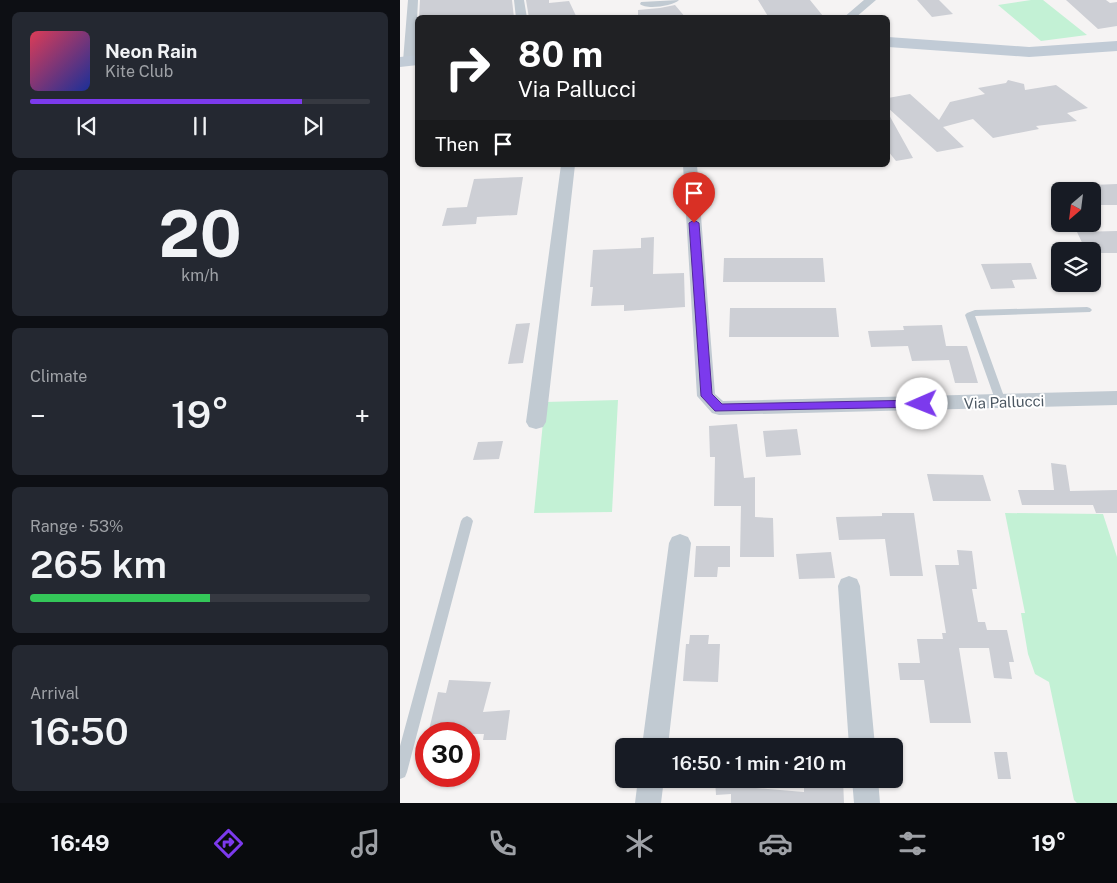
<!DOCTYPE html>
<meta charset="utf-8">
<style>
:root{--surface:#171b24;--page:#242831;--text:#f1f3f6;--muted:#9ea1a6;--line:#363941;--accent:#7c3aed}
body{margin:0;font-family:"Public Sans",sans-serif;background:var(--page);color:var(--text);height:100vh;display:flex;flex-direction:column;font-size:19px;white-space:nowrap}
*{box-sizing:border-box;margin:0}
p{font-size:16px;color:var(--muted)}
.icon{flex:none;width:28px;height:28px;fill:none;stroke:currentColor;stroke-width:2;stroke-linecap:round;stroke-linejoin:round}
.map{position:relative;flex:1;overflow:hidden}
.side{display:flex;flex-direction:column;gap:12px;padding:12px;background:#0d0f14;width:400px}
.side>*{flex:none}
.guide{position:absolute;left:15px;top:15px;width:475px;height:152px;border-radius:8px;box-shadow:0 1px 4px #0004;background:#202124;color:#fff;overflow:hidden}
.needle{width:32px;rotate:208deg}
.controls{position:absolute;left:651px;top:182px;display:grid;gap:10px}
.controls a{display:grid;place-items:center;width:50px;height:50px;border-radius:8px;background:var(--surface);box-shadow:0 1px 4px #0004;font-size:25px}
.speed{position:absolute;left:15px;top:722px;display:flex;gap:10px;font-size:25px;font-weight:700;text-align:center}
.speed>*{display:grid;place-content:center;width:65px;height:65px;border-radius:50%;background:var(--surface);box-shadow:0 1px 4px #0004;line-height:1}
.speed .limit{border:8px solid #d22;background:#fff;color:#111}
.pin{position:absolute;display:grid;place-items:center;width:42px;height:42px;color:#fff;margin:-51px -21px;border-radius:50% 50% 50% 0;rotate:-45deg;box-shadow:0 0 5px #0007}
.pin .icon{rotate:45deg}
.me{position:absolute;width:55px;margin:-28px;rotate:269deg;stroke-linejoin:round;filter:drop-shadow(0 0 4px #0008)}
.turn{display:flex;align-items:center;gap:18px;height:105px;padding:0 20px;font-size:22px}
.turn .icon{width:65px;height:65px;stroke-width:2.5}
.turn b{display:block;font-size:35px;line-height:42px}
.then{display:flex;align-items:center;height:48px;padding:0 20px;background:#0003;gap:10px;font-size:19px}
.big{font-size:38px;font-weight:600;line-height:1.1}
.side .widget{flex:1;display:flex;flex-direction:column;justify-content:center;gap:8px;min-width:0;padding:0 18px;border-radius:8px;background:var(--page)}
.side .dial{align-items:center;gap:0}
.dial b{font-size:65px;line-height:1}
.song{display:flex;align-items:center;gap:15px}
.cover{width:60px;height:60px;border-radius:8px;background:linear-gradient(135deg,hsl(350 70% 55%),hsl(230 70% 35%))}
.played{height:5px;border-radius:2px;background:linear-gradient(90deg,var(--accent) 80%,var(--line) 80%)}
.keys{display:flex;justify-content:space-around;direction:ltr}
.heat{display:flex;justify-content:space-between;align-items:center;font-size:28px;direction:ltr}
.charge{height:8px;border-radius:4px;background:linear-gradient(90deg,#34c759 53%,var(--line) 0)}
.trip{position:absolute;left:215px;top:738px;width:288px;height:50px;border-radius:8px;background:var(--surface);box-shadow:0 1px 4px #0004;font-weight:600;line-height:50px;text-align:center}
.tabs{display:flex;height:80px;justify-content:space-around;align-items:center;background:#090b0e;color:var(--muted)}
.tabs .icon{width:35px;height:35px}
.tabs .active{color:var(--accent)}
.tabs b{font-size:22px;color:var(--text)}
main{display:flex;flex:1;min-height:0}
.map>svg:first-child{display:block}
.green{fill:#c3f1d5}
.building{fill:#cdcfd5}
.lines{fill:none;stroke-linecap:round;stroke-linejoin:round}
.lane{fill:#c1cad2;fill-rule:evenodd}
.street{fill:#c1cad2;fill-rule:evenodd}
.secondary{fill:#c1cbd6;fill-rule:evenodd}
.route{fill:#7c3aed;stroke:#51269a}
.labels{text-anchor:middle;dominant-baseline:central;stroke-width:4;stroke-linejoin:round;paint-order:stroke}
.street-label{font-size:15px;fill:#4a5661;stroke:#fff}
</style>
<main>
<section class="side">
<div class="widget">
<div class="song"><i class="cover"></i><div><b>Neon Rain</b><p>Kite Club</p></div></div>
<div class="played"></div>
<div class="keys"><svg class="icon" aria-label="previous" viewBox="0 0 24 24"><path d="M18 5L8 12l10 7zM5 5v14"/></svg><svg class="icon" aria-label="pause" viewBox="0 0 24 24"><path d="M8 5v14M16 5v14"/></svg><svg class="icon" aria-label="next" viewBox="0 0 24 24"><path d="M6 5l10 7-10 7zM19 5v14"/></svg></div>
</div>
<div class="widget dial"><b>20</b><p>km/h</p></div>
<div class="widget"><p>Climate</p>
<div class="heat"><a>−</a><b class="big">19°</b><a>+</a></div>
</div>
<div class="widget"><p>Range · 53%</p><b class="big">265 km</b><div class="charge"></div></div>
<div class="widget"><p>Arrival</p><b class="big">16:50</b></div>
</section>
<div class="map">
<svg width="717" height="803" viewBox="0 0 717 803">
<rect width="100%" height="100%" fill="#f5f3f3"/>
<!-- green -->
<path class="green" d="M631 0H643L687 35 641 41 598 5Z
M218 400 212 512 134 513 145 402Z
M605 513 703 514 717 557V803H677L674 800 649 682 635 674 628 654 621 613H625Z"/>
<!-- building -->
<path class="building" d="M20 0H112L114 18H19Z
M126 0H149V3L169 1 177 18H129Z
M358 0H410L423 16 369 18Z
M517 0H539L553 14 532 17Z
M666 0H706L710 3 717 2V26L698 29Z
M275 5 286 18H238V10L260 8Z
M608 80 624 84 625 90 656 85 688 108 667 113 677 121 636 126 639 129 593 138 573 119 543 127 564 147 537 152 488 108V98L510 94 539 120 550 102 585 94 578 88 606 83Z
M488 113 513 158 496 161 488 151Z
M123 177 117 215 77 217 76 224 42 226 47 208 67 207 74 179Z
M717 184V205H692V185Z
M717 231V253H692V251H686L677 232Z
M254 237 253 274 284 273 285 307 224 311V305L191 306 193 287H190L193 250 241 248V238Z
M324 258H423L425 282H323Z
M631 263 637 279 612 280 615 288 591 289 581 264Z
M330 308H436L439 337H329Z
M130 323 123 363 108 364 116 324Z
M542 325 546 346H567L578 383H555L549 360 512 361 508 346 471 347 468 331 504 330 503 326Z
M337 424 344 478 355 477V517L373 518 374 557H340L341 506H314L315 457H310L309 426Z
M397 429 401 455 366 457 363 431Z
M103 441 99 459 73 460 78 442Z
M651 463 666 465 670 491 717 490V513H696L693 505H622L618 490H654Z
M527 474 583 475 591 501H533Z
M482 513H514L523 576H490L485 539 439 540 436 517 482 516Z
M296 546H330V567H318L317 577H294Z
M557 550 572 551 577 589H572L578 622H585L587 630H607L614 662H609L612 679 594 678 589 648H559L571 723H530L524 680H500L498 663H520L517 639H543L542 633H546L535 565H559Z
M431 552 435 578 399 579 396 554Z
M290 635H309L308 644H320L318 682 283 681 286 644H289Z
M49 680 91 682 83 712 110 710 106 740H83L84 734H28L38 692 46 693Z
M594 752H607L611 779H598Z
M315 779H355L356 788 404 792V779H443L444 803H331V794L316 795Z"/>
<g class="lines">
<!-- lane -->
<path class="lane" d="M687 307 690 308 692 310 690 312 575 316 606 402 605 405H597L565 315 567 313 575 310Z
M67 516 71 518 73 521 7 772 5 777 0 779V746L61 521 63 518Z"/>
<!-- street -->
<path class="street" d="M8 0H18L15 61 9 65 3 61Z
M114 0H124L127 18H116Z
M279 0C273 6 246 10 240 4L241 2Z
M464 0H476L455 18H443Z
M161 165H175L146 422 143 427 136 429 129 427 126 422Z
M283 165H297L315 394 323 401 717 391V405L319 415 312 413 297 396Z
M280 534 288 537 291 543 268 746H242L269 543 272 537Z
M449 576 457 579 460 586 475 746H449L438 586 441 579Z
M238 779H264L261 803H235Z
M452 779H478L480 803H454Z"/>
<!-- secondary -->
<path class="secondary" d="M488 37 629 47 717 41V51L629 57 488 47Z
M18 55V65L0 67V57Z"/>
</g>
<!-- route -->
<path class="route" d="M294 220 299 223 312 394 322 404 522 400 528 404 526 407 315 411 301 396 289 223Z"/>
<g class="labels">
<!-- street labels -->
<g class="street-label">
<text transform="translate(604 402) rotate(-2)">Via Pallucci</text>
</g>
</g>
</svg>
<div class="controls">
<a><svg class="needle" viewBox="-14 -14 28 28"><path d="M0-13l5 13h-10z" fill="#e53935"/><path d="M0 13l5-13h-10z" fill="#9ea1a6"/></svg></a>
<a><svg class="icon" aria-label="layers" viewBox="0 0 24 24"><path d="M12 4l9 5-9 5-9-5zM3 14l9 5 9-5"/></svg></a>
</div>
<div class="speed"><div class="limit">30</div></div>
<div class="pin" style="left:294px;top:223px;background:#d93025"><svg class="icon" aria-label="arrive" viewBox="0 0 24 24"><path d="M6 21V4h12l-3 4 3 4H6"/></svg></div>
<svg class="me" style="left:522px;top:404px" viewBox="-20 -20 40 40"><circle r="19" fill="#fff"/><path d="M0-13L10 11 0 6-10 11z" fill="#7c3aed"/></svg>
<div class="trip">16:50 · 1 min · 210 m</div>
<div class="guide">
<div class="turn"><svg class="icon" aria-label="right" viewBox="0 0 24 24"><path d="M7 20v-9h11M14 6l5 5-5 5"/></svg><div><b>80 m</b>Via Pallucci</div></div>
<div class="then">Then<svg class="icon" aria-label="arrive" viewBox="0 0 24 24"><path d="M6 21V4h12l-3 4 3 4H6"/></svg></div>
</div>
</div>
</main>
<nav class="tabs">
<b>16:49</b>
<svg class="icon active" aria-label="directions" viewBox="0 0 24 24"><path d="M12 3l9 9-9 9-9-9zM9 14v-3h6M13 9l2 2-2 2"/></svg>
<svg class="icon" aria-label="music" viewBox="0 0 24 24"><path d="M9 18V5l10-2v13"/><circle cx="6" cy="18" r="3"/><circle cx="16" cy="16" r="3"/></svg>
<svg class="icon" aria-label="phone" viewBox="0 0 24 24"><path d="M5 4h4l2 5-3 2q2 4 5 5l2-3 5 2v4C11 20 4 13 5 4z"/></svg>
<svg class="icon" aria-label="climate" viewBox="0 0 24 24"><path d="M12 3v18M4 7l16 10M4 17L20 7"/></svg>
<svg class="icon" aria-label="car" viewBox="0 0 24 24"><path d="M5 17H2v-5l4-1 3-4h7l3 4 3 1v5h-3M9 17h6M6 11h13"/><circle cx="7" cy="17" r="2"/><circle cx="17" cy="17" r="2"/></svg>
<svg class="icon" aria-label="filters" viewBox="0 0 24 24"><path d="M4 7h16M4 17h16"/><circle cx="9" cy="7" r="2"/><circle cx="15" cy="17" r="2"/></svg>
<b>19°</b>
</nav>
